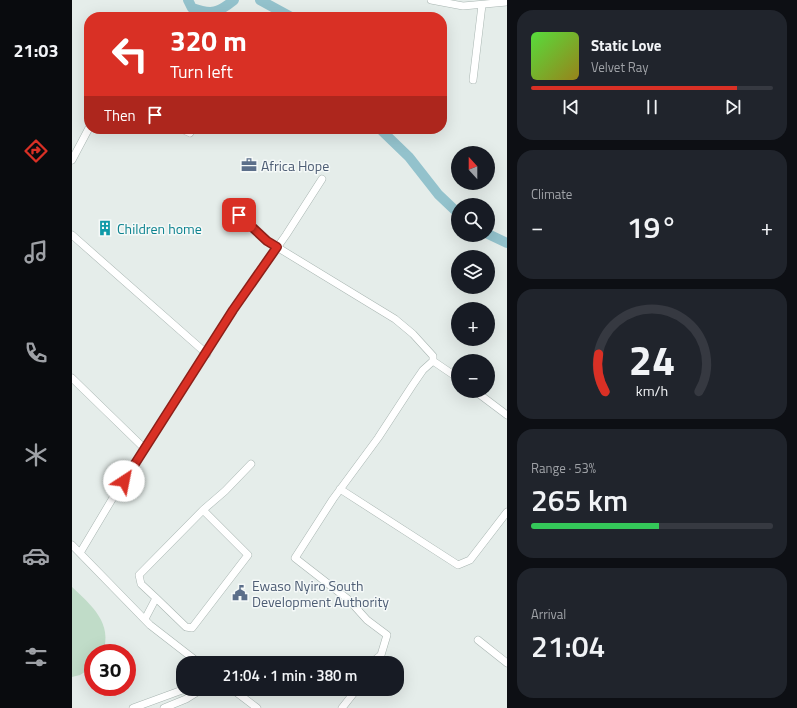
<!DOCTYPE html>
<meta charset="utf-8">
<style>
:root{--surface:#171b24;--page:#20242c;--text:#f1f3f6;--muted:#9ea1a6;--line:#363941;--accent:#d93025}
body{margin:0;font-family:"Titillium Web",sans-serif;background:var(--page);color:var(--text);height:100vh;display:flex;flex-direction:column;font-size:15px;white-space:nowrap}
*{box-sizing:border-box;margin:0}
p{font-size:13px;color:var(--muted)}
.icon{flex:none;width:22px;height:22px;fill:none;stroke:currentColor;stroke-width:2;stroke-linecap:round;stroke-linejoin:round}
.map{position:relative;flex:1;overflow:hidden}
.side{display:flex;flex-direction:column;gap:10px;padding:10px;background:#0d0f14;width:290px}
.side>*{flex:none}
.top-card{position:absolute;left:12px;top:12px;width:363px;height:122px;border-radius:16px;box-shadow:0 4px 16px #0002;background:#d93025;color:#fff;overflow:hidden}
.needle{width:26px;rotate:339deg}
.controls{position:absolute;left:379px;top:146px;display:grid;gap:8px}
.controls a{display:grid;place-items:center;width:44px;height:44px;border-radius:50%;background:var(--surface);box-shadow:0 4px 16px #0002;font-size:20px}
.speed{position:absolute;left:12px;top:644px;display:flex;gap:8px;font-size:20px;font-weight:700;text-align:center}
.speed>*{display:grid;place-content:center;width:52px;height:52px;border-radius:50%;background:var(--surface);box-shadow:0 4px 16px #0002;line-height:1}
.speed .limit{border:6px solid #d22;background:#fff;color:#111}
.pin{position:absolute;display:grid;place-items:center;width:34px;height:34px;color:#fff;margin:-17px;border-radius:8px;box-shadow:0 2px 6px #0006}
.me{position:absolute;width:44px;margin:-22px;rotate:34deg;stroke-linejoin:round;filter:drop-shadow(0 0 3px #0008)}
.turn{display:flex;align-items:center;gap:14px;height:84px;padding:0 20px;font-size:18px}
.turn .icon{width:52px;height:52px;stroke-width:2.5}
.turn b{display:block;font-size:28px;line-height:34px}
.then{display:flex;align-items:center;height:38px;padding:0 20px;background:#0003;gap:8px;font-size:15px}
.big{font-size:30px;font-weight:600;line-height:1.1}
.side .widget{flex:1;display:flex;flex-direction:column;justify-content:center;gap:6px;min-width:0;padding:0 14px;border-radius:16px;background:var(--page)}
.side .dial{align-items:center;gap:0}
.dial svg{height:104px;overflow:visible;fill:none;stroke:var(--line);stroke-width:7;stroke-linecap:round;text-anchor:middle}
.dial text{fill:var(--text);stroke:none}
.song{display:flex;align-items:center;gap:12px}
.cover{width:48px;height:48px;border-radius:6px;background:linear-gradient(135deg,hsl(110 70% 55%),hsl(50 70% 35%))}
.played{height:4px;border-radius:2px;background:linear-gradient(90deg,var(--accent) 85%,var(--line) 85%)}
.keys{display:flex;justify-content:space-around;direction:ltr}
.heat{display:flex;justify-content:space-between;align-items:center;font-size:22px;direction:ltr}
.charge{height:6px;border-radius:3px;background:linear-gradient(90deg,#34c759 53%,var(--line) 0)}
.trip{position:absolute;left:104px;top:656px;width:228px;height:40px;border-radius:16px;background:var(--surface);box-shadow:0 4px 16px #0002;font-weight:600;line-height:40px;text-align:center}
main{display:flex;flex:1;min-height:0}
.menu{display:flex;flex-direction:column;width:72px;justify-content:space-around;align-items:center;background:#090b0e;color:var(--muted)}
.menu .icon{width:28px;height:28px}
.menu .current{color:var(--accent)}
.menu b{font-size:18px;color:var(--text)}
.map>svg:first-child{display:block}
.green{fill:#c0dcc8}
.lines{fill:none;stroke-linecap:round;stroke-linejoin:round}
.river{stroke:#93c2cc;stroke-width:10}
.minor-casing{stroke:#a8b5b1;stroke-width:8}
.minor{stroke:#fff;stroke-width:7}
.route-casing{stroke:#8d1f18;stroke-width:10}
.route{stroke:#d93025;stroke-width:7}
.labels{text-anchor:middle;dominant-baseline:central;stroke-width:3;stroke-linejoin:round;paint-order:stroke}
.service-label{font-size:14px;fill:#4e5e75;stroke:#f5f9f8;text-anchor:start}
.culture-label{font-size:14px;fill:#0d838f;stroke:#f5f9f8;text-anchor:start}
</style>
<main>
<nav class="menu">
<b>21:03</b>
<svg class="icon current" aria-label="directions" viewBox="0 0 24 24"><path d="M12 3l9 9-9 9-9-9zM9 14v-3h6M13 9l2 2-2 2"/></svg>
<svg class="icon" aria-label="music" viewBox="0 0 24 24"><path d="M9 18V5l10-2v13"/><circle cx="6" cy="18" r="3"/><circle cx="16" cy="16" r="3"/></svg>
<svg class="icon" aria-label="phone" viewBox="0 0 24 24"><path d="M5 4h4l2 5-3 2q2 4 5 5l2-3 5 2v4C11 20 4 13 5 4z"/></svg>
<svg class="icon" aria-label="climate" viewBox="0 0 24 24"><path d="M12 3v18M4 7l16 10M4 17L20 7"/></svg>
<svg class="icon" aria-label="car" viewBox="0 0 24 24"><path d="M5 17H2v-5l4-1 3-4h7l3 4 3 1v5h-3M9 17h6M6 11h13"/><circle cx="7" cy="17" r="2"/><circle cx="17" cy="17" r="2"/></svg>
<svg class="icon" aria-label="filters" viewBox="0 0 24 24"><path d="M4 7h16M4 17h16"/><circle cx="9" cy="7" r="2"/><circle cx="15" cy="17" r="2"/></svg>
</nav>
<div class="map">
<svg width="435" height="708" viewBox="0 0 435 708">
<rect width="100%" height="100%" fill="#e5edea"/>
<!-- green -->
<path class="green" d="M0 587C20 606 41 623 31 653H21V667L8 675 0 677Z"/>
<g class="lines">
<!-- river -->
<path class="river" d="M116 0 120 8C140 15 146 13 162 0
M188 0 219 17
M308 129 337 157 366 194 386 213
M416 234 435 243"/>
<defs>
<path id="minor" d="M359 0 391 6 435 2
M401 80 410 5
M110 129 118 133
M0 160 17 128
M167 215 195 241 323 319 341 334 361 356V361
M0 235 135 354
M361 361 386 378
M0 378 73 449
M403 391 435 415
M268 489 386 565 398 560 435 512
M0 545 78 625 127 663
M8 553 45 491 161 310 214 235 250 179
M84 598 69 584 67 575 131 510
M73 619 84 598 114 627 120 628 176 555 131 510 153 491 179 464
M406 640 435 663
M299 663 309 655 315 635 295 620 277 600 223 558 261 499 306 438 340 386 351 370 361 361
M160 689 185 708
M61 708 113 689
M92 708 114 699 130 689
M270 708 285 689"/>
</defs>
<!-- minor casing -->
<use href="#minor" class="minor-casing"/>
<!-- minor -->
<use href="#minor" class="minor"/>
</g>
<g class="lines">
<defs>
<path id="route" d="M52 481 161 310 205 247 195 241 167 215"/>
</defs>
<!-- route casing -->
<use href="#route" class="route-casing"/>
<!-- route -->
<use href="#route" class="route"/>
</g>
<!-- icons -->
<defs>
<symbol id="office-bare" viewBox="-9 -9 18 18"><path d="M-6-3h4V-5.5h4V-3h4V5H-6ZM-1-4.5V-3h2v-1.5ZM-6 0V1H6V0Z" fill="#5c6f8a" stroke="#f5f9f8" stroke-width="2.5" paint-order="stroke"/></symbol>
<symbol id="building-bare" viewBox="-9 -9 18 18"><path d="M-4-6H4V6H1V3H-1V6H-4ZM-2.5-4.3h1.7v1.8h-1.7ZM.8-4.3h1.7v1.8H.8ZM-2.5-1h1.7V.8h-1.7ZM.8-1h1.7V.8H.8Z" fill="#0f9aa8" stroke="#f5f9f8" stroke-width="2.5" paint-order="stroke"/></symbol>
<symbol id="civic-bare" viewBox="-9 -9 18 18"><path d="M-.6-6.5H3V-4.5H.6V-3L4-1V1h2V6H-6V1h2V-1L-.6-3ZM-1.2 2.5V6h2.4V2.5Z" fill="#5c6f8a" stroke="#f5f9f8" stroke-width="2.5" paint-order="stroke"/></symbol>
</defs>
<g fill-rule="evenodd">
<use href="#office-bare" x="166" y="154" width="22" height="22"/>
<use href="#building-bare" x="22" y="217" width="22" height="22"/>
<use href="#civic-bare" x="157" y="582" width="22" height="22"/>
</g>
<g class="labels">
<!-- service labels -->
<g class="service-label">
<text x="189" y="165">Africa Hope</text>
<text x="180" y="585">Ewaso Nyiro South<tspan x="180" dy="16">Development Authority</tspan></text>
</g>
<!-- culture labels -->
<g class="culture-label">
<text x="45" y="228">Children home</text>
</g>
</g>
</svg>
<div class="controls">
<a><svg class="needle" viewBox="-14 -14 28 28"><path d="M0-13l5 13h-10z" fill="#e53935"/><path d="M0 13l5-13h-10z" fill="#9ea1a6"/></svg></a>
<a><svg class="icon" aria-label="search" viewBox="0 0 24 24"><circle cx="10" cy="10" r="6"/><path d="M15 15l6 6"/></svg></a>
<a><svg class="icon" aria-label="layers" viewBox="0 0 24 24"><path d="M12 4l9 5-9 5-9-5zM3 14l9 5 9-5"/></svg></a>
<a>+</a>
<a>−</a>
</div>
<div class="speed"><div class="limit">30</div></div>
<div class="pin" style="left:167px;top:215px;background:#d93025"><svg class="icon" aria-label="arrive" viewBox="0 0 24 24"><path d="M6 21V4h12l-3 4 3 4H6"/></svg></div>
<svg class="me" style="left:52px;top:481px" viewBox="-20 -20 40 40"><circle r="19" fill="#fff"/><path d="M0-13L10 11 0 6-10 11z" fill="#d93025"/></svg>
<div class="trip">21:04 · 1 min · 380 m</div>
<div class="top-card">
<div class="turn"><svg class="icon" aria-label="left" viewBox="0 0 24 24"><path d="M17 20v-9H6M10 6l-5 5 5 5"/></svg><div><b>320 m</b>Turn left</div></div>
<div class="then">Then<svg class="icon" aria-label="arrive" viewBox="0 0 24 24"><path d="M6 21V4h12l-3 4 3 4H6"/></svg></div>
</div>
</div>
<section class="side">
<div class="widget">
<div class="song"><i class="cover"></i><div><b>Static Love</b><p>Velvet Ray</p></div></div>
<div class="played"></div>
<div class="keys"><svg class="icon" aria-label="previous" viewBox="0 0 24 24"><path d="M18 5L8 12l10 7zM5 5v14"/></svg><svg class="icon" aria-label="pause" viewBox="0 0 24 24"><path d="M8 5v14M16 5v14"/></svg><svg class="icon" aria-label="next" viewBox="0 0 24 24"><path d="M6 5l10 7-10 7zM19 5v14"/></svg></div>
</div>
<div class="widget"><p>Climate</p>
<div class="heat"><a>−</a><b class="big">19°</b><a>+</a></div>
</div>
<div class="widget dial"><svg viewBox="0 0 100 80">
<path d="M14 69A42 42 0 1 1 86 69"/>
<path d="M14 69A42 42 0 0 1 9 40" stroke="#d93025"/>
<text x="50" y="56" font-size="32" font-weight="700">24</text>
<text x="50" y="72" font-size="11">km/h</text>
</svg></div>
<div class="widget"><p>Range · 53%</p><b class="big">265 km</b><div class="charge"></div></div>
<div class="widget"><p>Arrival</p><b class="big">21:04</b></div>
</section>
</main>
